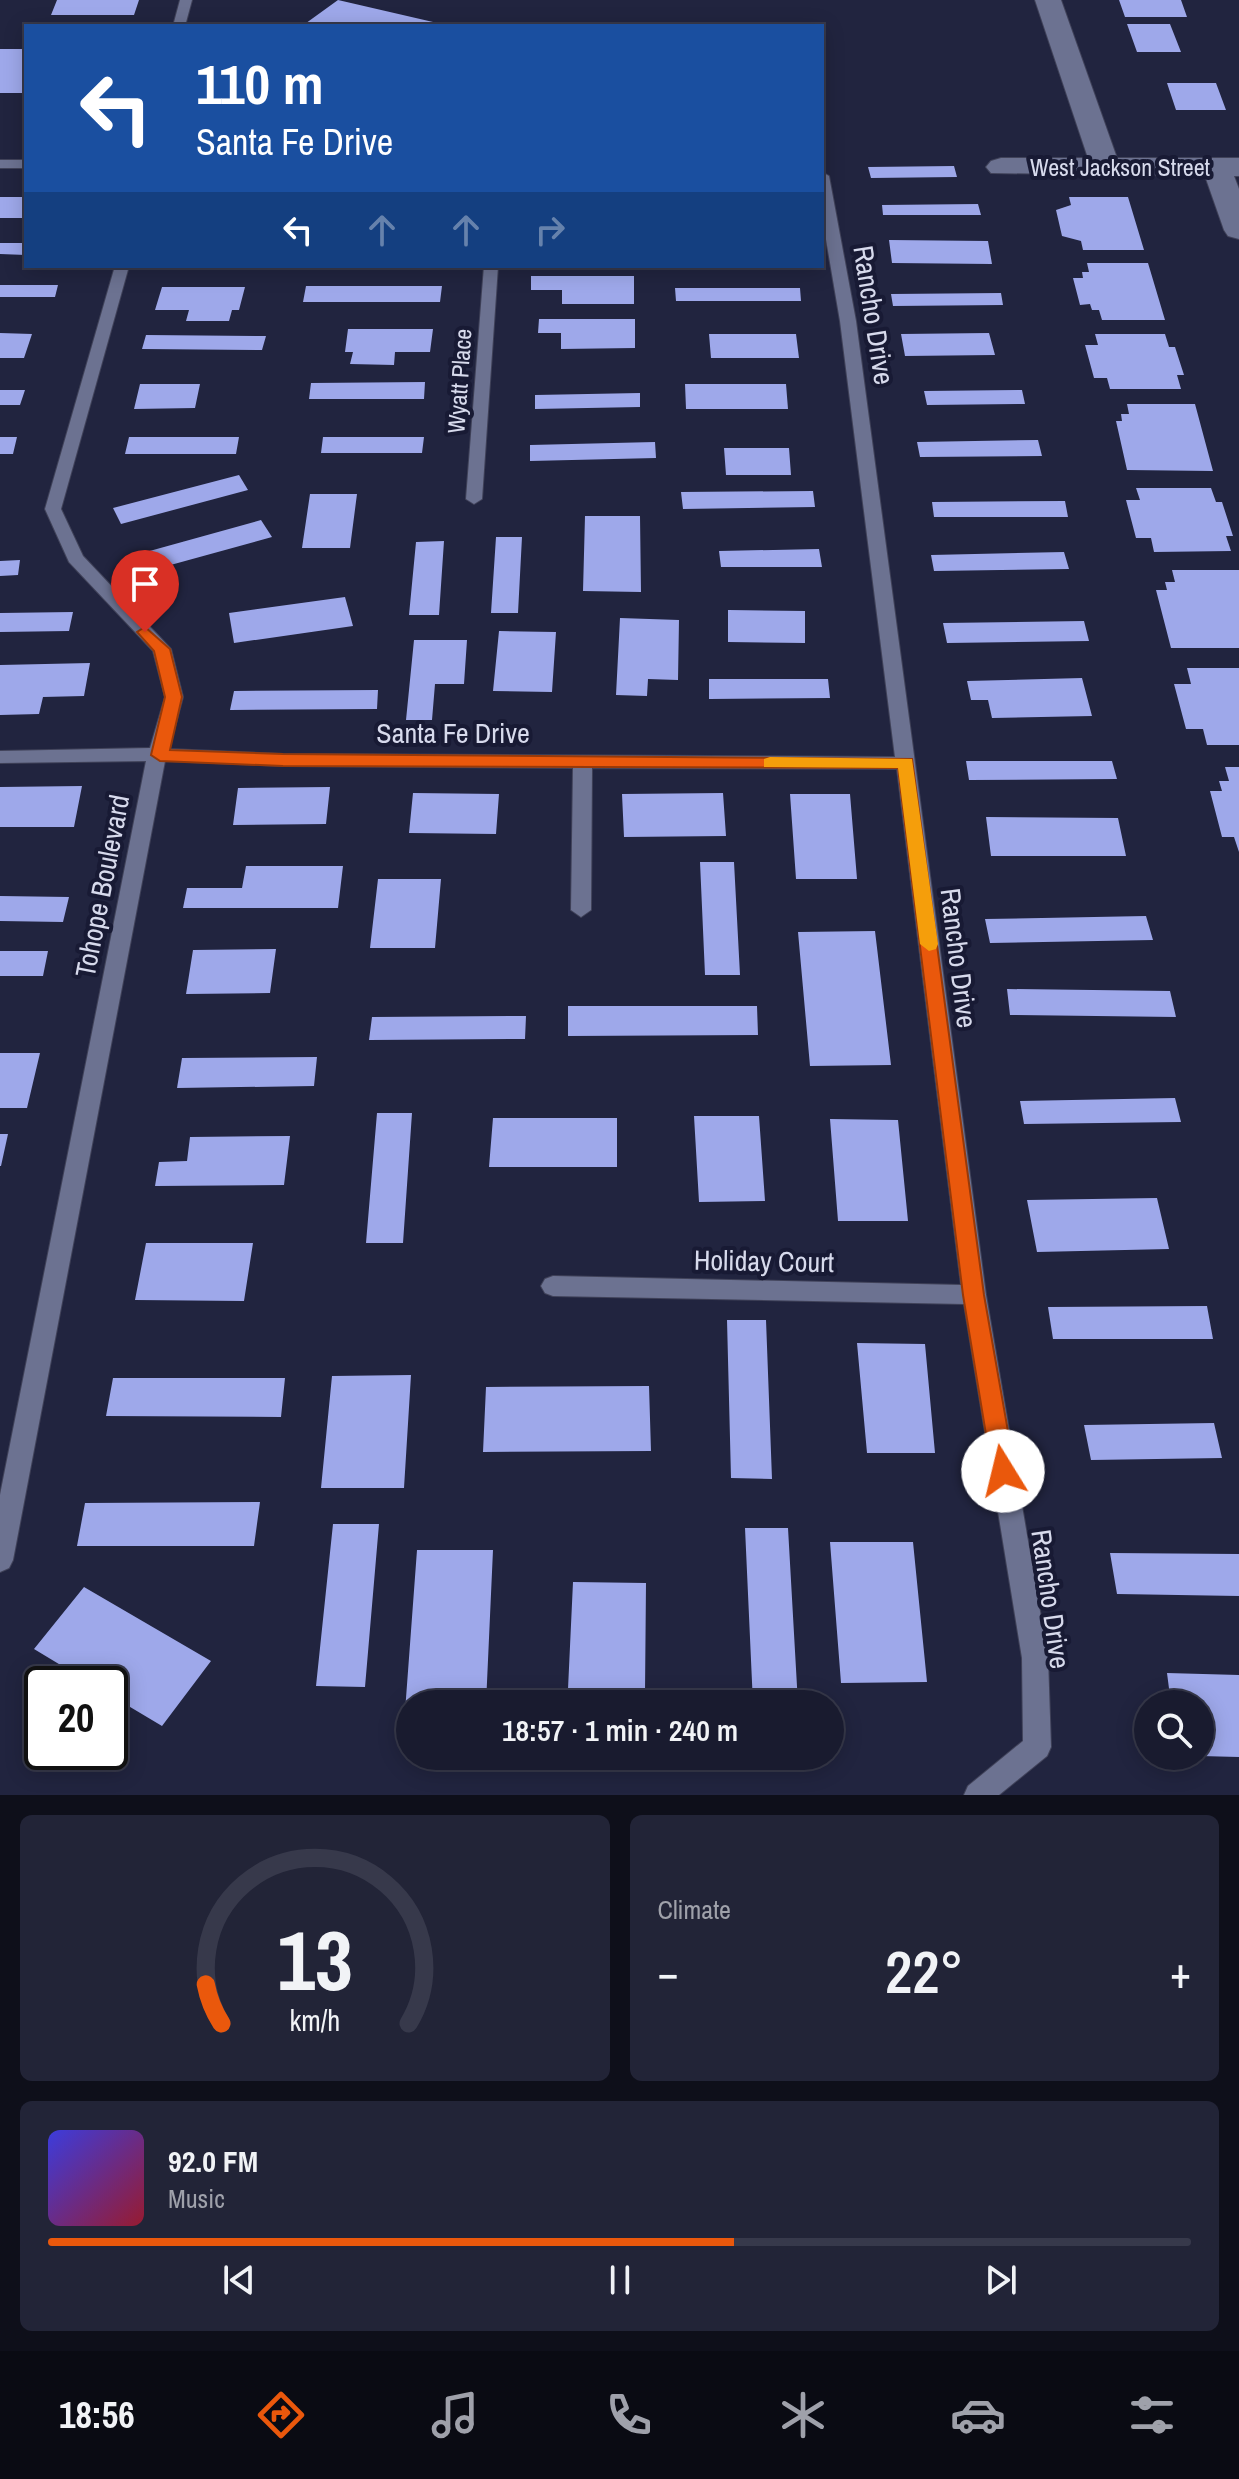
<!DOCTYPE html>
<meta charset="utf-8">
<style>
:root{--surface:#191b2f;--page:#222437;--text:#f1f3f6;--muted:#9fa1aa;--line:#37394b;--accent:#ea580c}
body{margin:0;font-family:"Archivo Narrow",sans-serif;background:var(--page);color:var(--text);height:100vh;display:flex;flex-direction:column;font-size:30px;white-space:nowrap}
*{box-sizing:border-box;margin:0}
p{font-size:26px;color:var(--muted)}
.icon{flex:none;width:44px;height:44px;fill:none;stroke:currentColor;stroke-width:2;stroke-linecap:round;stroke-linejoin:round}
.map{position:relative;height:1795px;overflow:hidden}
.side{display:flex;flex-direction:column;gap:20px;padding:20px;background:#0e0f1a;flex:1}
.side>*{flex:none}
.hud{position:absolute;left:24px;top:24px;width:800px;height:244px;border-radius:0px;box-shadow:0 4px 20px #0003,0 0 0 2px var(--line);background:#1a4fa0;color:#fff;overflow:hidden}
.buttons{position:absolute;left:1134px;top:1690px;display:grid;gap:16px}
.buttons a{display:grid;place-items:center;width:80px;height:80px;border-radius:50%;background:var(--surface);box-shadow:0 4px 20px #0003,0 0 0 2px var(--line);font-size:40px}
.speed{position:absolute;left:24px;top:1666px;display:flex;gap:16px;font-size:40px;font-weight:700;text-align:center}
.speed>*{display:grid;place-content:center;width:104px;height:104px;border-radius:50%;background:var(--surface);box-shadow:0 4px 20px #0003,0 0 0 2px var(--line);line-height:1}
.speed .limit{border:4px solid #111;border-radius:12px;background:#fff;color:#111}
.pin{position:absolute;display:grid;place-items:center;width:68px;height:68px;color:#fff;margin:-82px -34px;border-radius:50% 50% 50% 0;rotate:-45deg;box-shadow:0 0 8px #0007}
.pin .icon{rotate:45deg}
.me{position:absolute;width:88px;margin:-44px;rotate:351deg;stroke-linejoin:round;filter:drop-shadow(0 0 6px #0008)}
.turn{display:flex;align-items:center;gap:28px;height:168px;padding:0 40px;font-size:36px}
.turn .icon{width:104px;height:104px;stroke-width:2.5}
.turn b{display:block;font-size:56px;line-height:68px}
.lanes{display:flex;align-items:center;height:76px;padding:0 40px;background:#0003;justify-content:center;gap:40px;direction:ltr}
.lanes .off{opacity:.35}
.big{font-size:60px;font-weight:600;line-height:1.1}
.side .card{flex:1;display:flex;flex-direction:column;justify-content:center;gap:12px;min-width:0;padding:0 28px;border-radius:12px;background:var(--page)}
.side .dial{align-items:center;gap:0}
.dial svg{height:208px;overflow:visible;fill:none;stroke:var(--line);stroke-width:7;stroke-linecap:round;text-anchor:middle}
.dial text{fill:var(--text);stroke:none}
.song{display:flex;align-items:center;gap:24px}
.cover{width:96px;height:96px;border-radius:12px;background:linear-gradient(135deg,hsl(240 70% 55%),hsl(350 70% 35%))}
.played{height:8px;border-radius:4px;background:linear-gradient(90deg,var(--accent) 60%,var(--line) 60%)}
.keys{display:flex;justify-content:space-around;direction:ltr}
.heat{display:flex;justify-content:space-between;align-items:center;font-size:44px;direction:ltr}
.side .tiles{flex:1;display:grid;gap:20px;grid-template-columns:1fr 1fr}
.card:last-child{grid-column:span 2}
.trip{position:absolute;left:396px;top:1690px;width:448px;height:80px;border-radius:40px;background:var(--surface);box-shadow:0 4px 20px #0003,0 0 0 2px var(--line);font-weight:600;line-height:80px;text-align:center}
.tab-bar{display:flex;height:128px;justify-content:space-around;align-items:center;background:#0a0b13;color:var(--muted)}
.tab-bar .icon{width:56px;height:56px}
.tab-bar .on{color:var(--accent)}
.tab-bar b{font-size:36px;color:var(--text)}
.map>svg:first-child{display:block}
.building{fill:#9ea8ea}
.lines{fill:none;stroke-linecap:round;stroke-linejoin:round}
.lane-casing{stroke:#404259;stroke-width:2}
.street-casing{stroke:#404259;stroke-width:2}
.lane{fill:#6c7291;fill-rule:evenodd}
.street{fill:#6c7291;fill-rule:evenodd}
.route{fill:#ea580c;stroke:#983908;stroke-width:2}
.slow{fill:#f59e0b}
.labels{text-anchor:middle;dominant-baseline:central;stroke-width:8;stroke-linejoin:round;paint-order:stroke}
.far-street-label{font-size:24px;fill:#d7daec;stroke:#181a34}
.street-label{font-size:28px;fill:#d7daec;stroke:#181a34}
</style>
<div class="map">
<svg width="1239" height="1795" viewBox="0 0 1239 1795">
<rect width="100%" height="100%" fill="#21243f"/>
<!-- building -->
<path class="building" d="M57 0H139L134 15H51Z
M338 0 446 25V26H302Z
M1119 0H1181L1187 17H1125Z
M1127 24H1170L1181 52H1137Z
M0 49H26V93H0Z
M1167 83H1216L1226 110H1176Z
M954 166 957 177 871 178 868 167Z
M0 197H26V218H0Z
M1069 197H1128L1144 250H1083L1081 241 1062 236 1056 210 1071 205Z
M978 204 981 215H883L882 205Z
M889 240 988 241 992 264 892 263Z
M0 243H26V255L0 254Z
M1087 263H1148L1165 320H1102L1099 310H1092L1090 304 1080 305 1073 278H1083L1082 272H1089Z
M531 276H634V304H562V290H531Z
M0 285H58L55 297H0Z
M306 286H442L440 302H303Z
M162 287H245L239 310H232L229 321H186L189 310H155Z
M675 288H800L801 301H676Z
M1001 293 1003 305 893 306 891 294Z
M539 319H635V348L561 349V333H538Z
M348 329H433L430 352H395L394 365 350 364 353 352H345Z
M0 333 32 334 24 358H0Z
M989 333 995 355 905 356 901 334Z
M709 334H796L799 358H711Z
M1095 334H1165L1169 347H1175L1184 375H1177L1181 389H1110L1107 378H1094L1085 345H1098Z
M146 335 266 336 262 350 142 349Z
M425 382 424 399H309L311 383Z
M140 384H200L195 408 134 409Z
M685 384H786L788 409H686Z
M0 390H25L20 405H0Z
M1022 390 1025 404 927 405 924 391Z
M640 393V407L535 409V395Z
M1127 404H1195L1213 471 1127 470 1116 421H1122L1121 414H1129Z
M0 437H17L13 454H0Z
M129 437H239L236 454H125Z
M323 437H424L422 453H321Z
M1038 440 1042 456 920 457 917 442Z
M655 442 656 458 530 461V445Z
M724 448H789L791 475H726Z
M239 475 248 490 121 524 113 508Z
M1136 488H1211L1216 502H1222L1233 536H1226L1231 551 1154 552 1151 538H1136L1126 500H1140Z
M813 491 815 507 683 509 681 492Z
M310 494H357L350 548H302Z
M1065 501 1068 517H934L932 502Z
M585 516H640L641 592 583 591Z
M261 520 272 537 156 569 146 552Z
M496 537H522L518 613H491Z
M444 541 439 615H409L416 542Z
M819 549 822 567H721L719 551Z
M1064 552 1069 569 934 571 931 555Z
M20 560 18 575 0 576V561Z
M1172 570H1239V648H1171L1156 590H1167L1165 582H1175Z
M345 597 353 626 234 643 229 613Z
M728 610 805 611V643L728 642Z
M73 612 69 631 0 632V613Z
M620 618 679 620 678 680 648 679 647 696 616 695Z
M1084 621 1089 641 947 643 943 623Z
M499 631 556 632 552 692 493 691Z
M414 640H467L464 684H435L432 720H406Z
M90 663 84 696 43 697 39 714 0 715V665Z
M1187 668H1239V745H1207L1203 729H1186L1174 684H1191Z
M1082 678 1092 716 992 718 988 700H971L967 681Z
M709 679H828L830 698 709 699Z
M378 690 377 709 230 710 234 691Z
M966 761H1112L1117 779 969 780Z
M1225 767H1239V852L1234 837H1222L1210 791H1222L1219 781H1229Z
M82 786 74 827H0V787Z
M330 787 326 824 233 825 238 788Z
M413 793 499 794 496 834 409 833Z
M723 793 726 836 624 837 622 794Z
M790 794H850L857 879H796Z
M986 817 1118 818 1126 856H991Z
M700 862H734L740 975H705Z
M246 866H343L338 908H183L187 888H242Z
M378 879H441L435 948H370Z
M0 896 69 897 63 922 0 921Z
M1146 916 1153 940 990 943 985 919Z
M875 931 891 1065 810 1066 798 932Z
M276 949 270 993 186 994 193 950Z
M0 951H48L43 976H0Z
M1007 989 1170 991 1176 1017 1010 1015Z
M568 1006H757L758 1035 568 1036Z
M526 1016 525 1039 369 1040 372 1017Z
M0 1053H40L27 1108H0Z
M317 1057 314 1086 177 1088 182 1058Z
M1175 1098 1181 1122 1024 1124 1020 1101Z
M377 1113H412L403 1243H366Z
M694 1116H759L765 1201 699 1202Z
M493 1118H617V1167H489Z
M830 1119 898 1120 908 1221H838Z
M0 1134H8L1 1166H0Z
M290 1136 284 1185 155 1186 159 1162 187 1161 190 1137Z
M1157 1198 1169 1249 1037 1252 1027 1200Z
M146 1243H253L244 1301 135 1300Z
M1207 1306 1213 1339H1053L1048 1307Z
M727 1320H766L772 1479 731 1478Z
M857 1343 925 1344 935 1453H867Z
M411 1375 404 1488H321L332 1376Z
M113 1378H285L281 1417 106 1416Z
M649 1386 651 1451 483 1452 486 1387Z
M1214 1423 1222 1458 1091 1460 1084 1425Z
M260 1502 254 1546H77L85 1503Z
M333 1524H379L365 1687 316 1686Z
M745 1528H788L798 1704H753Z
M830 1542H913L927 1682 841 1683Z
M417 1550H493L486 1704H410V1725H404Z
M1110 1553 1239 1554V1596L1117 1594Z
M573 1582 646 1583 645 1692 568 1689Z
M84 1587 211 1661 162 1726 110 1695V1684H92L34 1649Z
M1167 1673 1239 1675V1757L1200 1756V1704H1171Z"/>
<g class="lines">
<defs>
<path id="lane" d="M180 0H192L185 26H173Z
M0 160H26V168H0Z
M822 172 829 176 856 321 986 1295 1048 1658 1051 1747 1047 1756 999 1795H964L968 1786 1023 1741 1022 1658 964 1304 553 1296 545 1293 541 1286 545 1279 553 1276 961 1285 897 769 592 768 591 910 581 917 571 910 573 768 283 766 165 761 13 1560 9 1568 0 1572V1495L146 761 0 763V751L150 748 165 697 153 651 69 562 45 509 115 266H129L61 509 83 556 171 649 183 697 169 749 283 754 895 757 840 321 822 216Z
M484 266H498L482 499 474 504 466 499Z"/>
<path id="street" d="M1035 0H1061L1117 158H1239V176H1234L1239 189V239L1228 236 1224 230 1205 176 991 173 986 167 991 161 1001 158H1088Z"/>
</defs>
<!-- lane casing -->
<use href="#lane" class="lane-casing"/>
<!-- street casing -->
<use href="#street" class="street-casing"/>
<!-- lane -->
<use href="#lane" class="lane"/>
<!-- street -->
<use href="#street" class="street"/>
</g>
<!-- route -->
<path class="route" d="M145 627 170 649 182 697 170 750 283 754 912 759 984 1295 1015 1471 1011 1478 1003 1481 995 1478 992 1471 963 1295 898 768 283 766 160 761 151 755 165 697 154 651 137 632Z"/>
<!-- slow -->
<path class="slow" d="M770 757 912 759 938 944 936 949 929 951 920 944 898 768 764 767V759Z"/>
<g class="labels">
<!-- far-street labels -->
<g class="far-street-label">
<text x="1120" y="167">West Jackson Street</text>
<text transform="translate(459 381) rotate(-86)">Wyatt Place</text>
</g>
<!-- street labels -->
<g class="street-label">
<text transform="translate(874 315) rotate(81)">Rancho Drive</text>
<text x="453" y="733">Santa Fe Drive</text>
<text transform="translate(102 886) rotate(-79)">Tohope Boulevard</text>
<text transform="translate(959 958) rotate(83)">Rancho Drive</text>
<text transform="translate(764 1261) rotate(1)">Holiday Court</text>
<text transform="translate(1051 1599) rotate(82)">Rancho Drive</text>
</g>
</g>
</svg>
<div class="buttons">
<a><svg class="icon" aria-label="search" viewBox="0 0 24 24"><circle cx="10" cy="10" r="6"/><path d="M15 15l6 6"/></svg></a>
</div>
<div class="speed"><div class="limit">20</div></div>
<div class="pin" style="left:145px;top:632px;background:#d93025"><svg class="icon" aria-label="arrive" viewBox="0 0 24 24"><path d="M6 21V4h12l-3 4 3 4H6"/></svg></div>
<svg class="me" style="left:1003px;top:1471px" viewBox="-20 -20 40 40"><circle r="19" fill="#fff"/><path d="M0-13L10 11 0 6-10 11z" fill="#ea580c"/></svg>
<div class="trip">18:57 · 1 min · 240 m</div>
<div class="hud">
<div class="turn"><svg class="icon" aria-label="left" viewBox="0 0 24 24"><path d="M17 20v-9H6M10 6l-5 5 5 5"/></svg><div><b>110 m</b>Santa Fe Drive</div></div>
<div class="lanes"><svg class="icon" aria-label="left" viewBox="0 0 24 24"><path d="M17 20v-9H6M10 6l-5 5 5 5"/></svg><svg class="icon off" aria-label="ahead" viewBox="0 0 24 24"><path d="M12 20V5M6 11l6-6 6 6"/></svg><svg class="icon off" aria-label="ahead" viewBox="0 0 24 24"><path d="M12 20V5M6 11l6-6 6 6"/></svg><svg class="icon off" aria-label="right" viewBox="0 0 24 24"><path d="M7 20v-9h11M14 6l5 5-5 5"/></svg></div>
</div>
</div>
<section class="side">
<div class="tiles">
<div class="card dial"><svg viewBox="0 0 100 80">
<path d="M14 69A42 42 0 1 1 86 69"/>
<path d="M14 69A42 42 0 0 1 8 54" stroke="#ea580c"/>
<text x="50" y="56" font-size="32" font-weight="700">13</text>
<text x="50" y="72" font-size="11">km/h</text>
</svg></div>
<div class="card"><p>Climate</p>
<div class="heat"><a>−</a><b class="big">22°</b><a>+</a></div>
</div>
<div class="card">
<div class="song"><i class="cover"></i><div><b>92.0 FM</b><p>Music</p></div></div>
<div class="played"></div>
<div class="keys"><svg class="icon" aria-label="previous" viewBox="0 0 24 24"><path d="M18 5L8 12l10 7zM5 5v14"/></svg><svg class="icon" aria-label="pause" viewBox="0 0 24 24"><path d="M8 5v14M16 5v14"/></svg><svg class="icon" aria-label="next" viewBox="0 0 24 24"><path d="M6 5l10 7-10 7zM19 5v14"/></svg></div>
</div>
</div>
</section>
<nav class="tab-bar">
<b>18:56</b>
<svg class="icon on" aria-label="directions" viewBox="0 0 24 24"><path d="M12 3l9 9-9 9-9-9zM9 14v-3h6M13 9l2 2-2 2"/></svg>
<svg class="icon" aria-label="music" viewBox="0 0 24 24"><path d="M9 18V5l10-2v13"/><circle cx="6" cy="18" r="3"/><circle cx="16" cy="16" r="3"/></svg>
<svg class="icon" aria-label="phone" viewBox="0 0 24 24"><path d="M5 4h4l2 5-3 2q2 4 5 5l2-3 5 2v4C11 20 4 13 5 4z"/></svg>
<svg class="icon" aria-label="climate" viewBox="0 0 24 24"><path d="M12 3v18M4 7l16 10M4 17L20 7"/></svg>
<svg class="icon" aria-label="car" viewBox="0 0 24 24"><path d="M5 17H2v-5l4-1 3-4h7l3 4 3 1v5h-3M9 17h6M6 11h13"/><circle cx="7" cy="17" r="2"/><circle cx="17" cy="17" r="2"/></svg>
<svg class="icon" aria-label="filters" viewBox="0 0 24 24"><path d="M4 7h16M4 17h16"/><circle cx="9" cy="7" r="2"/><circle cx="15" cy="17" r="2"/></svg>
</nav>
